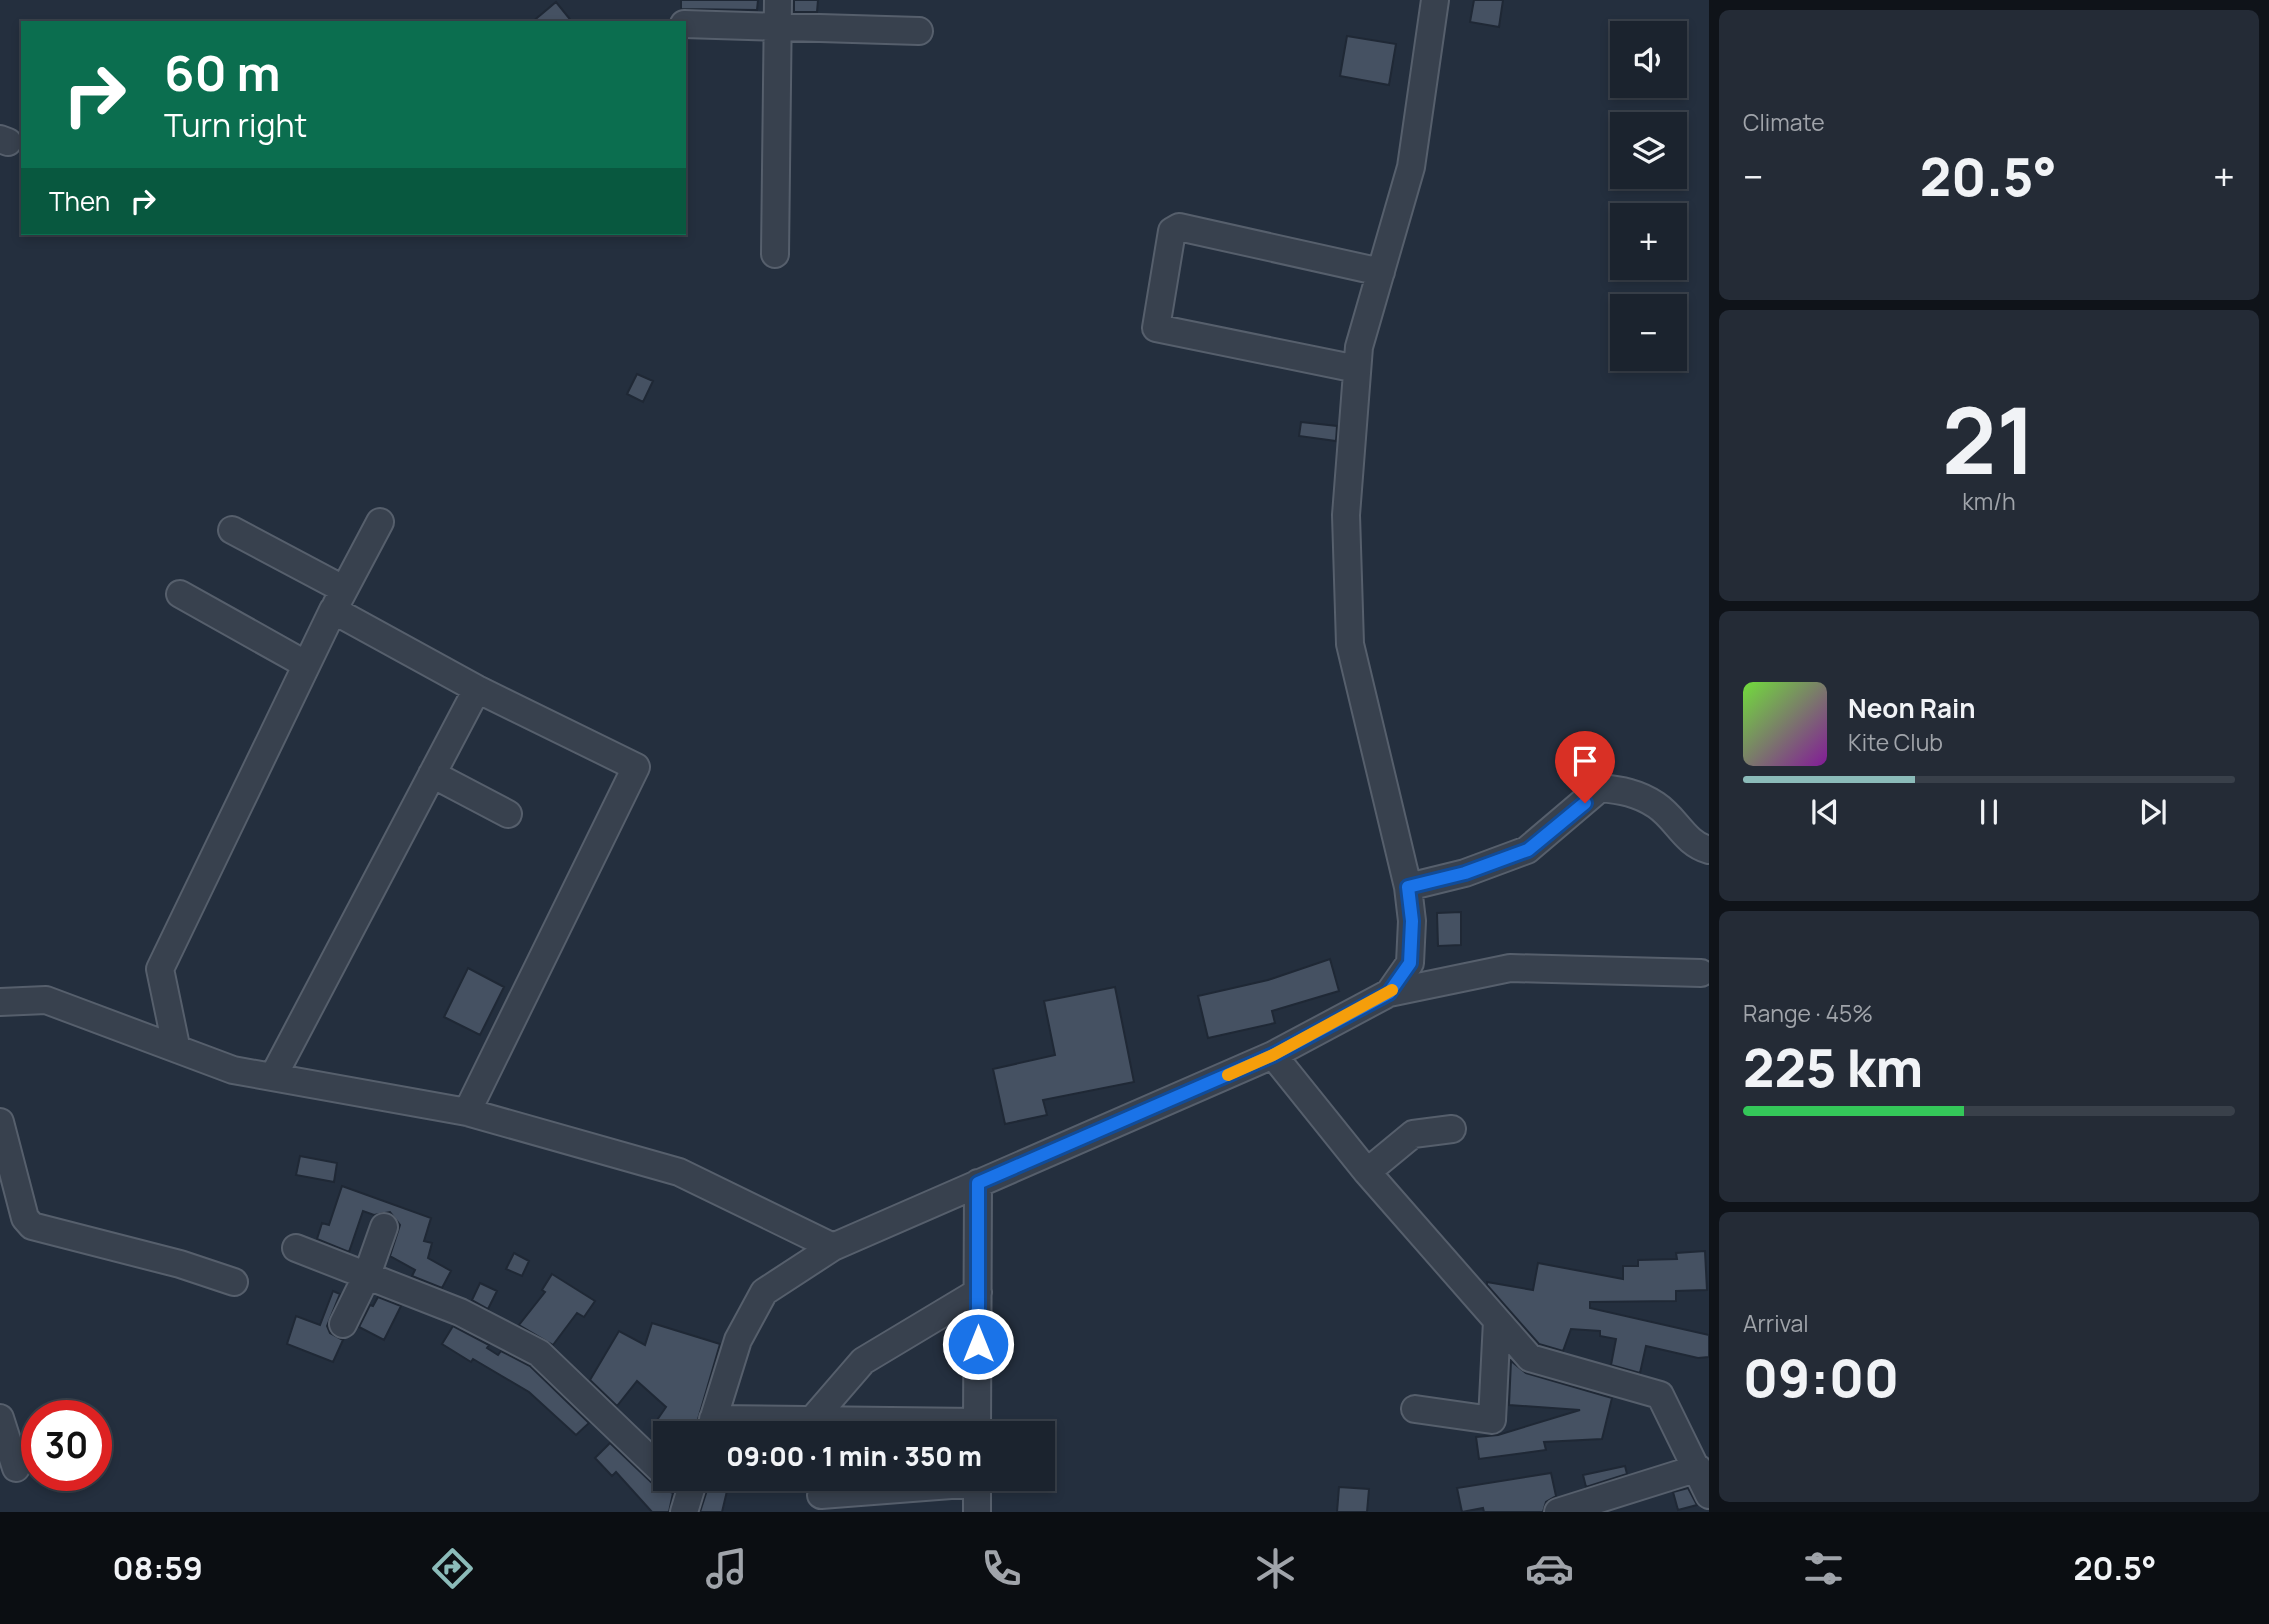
<!DOCTYPE html>
<meta charset="utf-8">
<style>
:root{--surface:#1b232e;--page:#242b36;--text:#f1f3f6;--muted:#a0a4aa;--line:#39404a;--accent:#8bbbb9}
body{margin:0;font-family:Manrope,sans-serif;background:var(--page);color:var(--text);height:100vh;display:flex;flex-direction:column;font-size:26px;white-space:nowrap}
*{box-sizing:border-box;margin:0}
p{font-size:23px;color:var(--muted)}
.icon{flex:none;width:38px;height:38px;fill:none;stroke:currentColor;stroke-width:2;stroke-linecap:round;stroke-linejoin:round}
.map{position:relative;flex:1;overflow:hidden}
.side{display:flex;flex-direction:column;gap:10px;padding:10px;background:#0f1319;width:560px}
.side>*{flex:none}
.hud{position:absolute;left:21px;top:21px;width:665px;height:214px;border-radius:0px;box-shadow:0 4px 10px #0003,0 0 0 2px var(--line);background:#0b6e4f;color:#fff;overflow:hidden}
.controls{position:absolute;left:1610px;top:21px;display:grid;gap:14px}
.controls a{display:grid;place-items:center;width:77px;height:77px;border-radius:0px;background:var(--surface);box-shadow:0 4px 10px #0003,0 0 0 2px var(--line);font-size:35px}
.speed{position:absolute;left:21px;top:1400px;display:flex;gap:14px;font-size:35px;font-weight:700;text-align:center}
.speed>*{display:grid;place-content:center;width:91px;height:91px;border-radius:50%;background:var(--surface);box-shadow:0 4px 10px #0003,0 0 0 2px var(--line);line-height:1}
.speed .limit{border:10px solid #d22;background:#fff;color:#111}
.pin{position:absolute;display:grid;place-items:center;width:60px;height:60px;color:#fff;margin:-72px -30px;border-radius:50% 50% 50% 0;rotate:-45deg;box-shadow:0 0 7px #0007}
.pin .icon{rotate:45deg}
.me{position:absolute;width:77px;margin:-38px;rotate:0deg;stroke-linejoin:round;filter:drop-shadow(0 0 5px #0008)}
.turn{display:flex;align-items:center;gap:24px;height:147px;padding:0 28px;font-size:32px}
.turn .icon{width:91px;height:91px;stroke-width:2.5}
.turn b{display:block;font-size:49px;line-height:60px}
.then{display:flex;align-items:center;height:66px;padding:0 28px;background:#0003;gap:14px;font-size:26px}
.big{font-size:52px;font-weight:800;line-height:1.1}
.side .widget{flex:1;display:flex;flex-direction:column;justify-content:center;gap:10px;min-width:0;padding:0 24px;border-radius:10px;background:var(--page)}
.side .dial{align-items:center;gap:0}
.dial b{font-size:91px;line-height:1}
.song{display:flex;align-items:center;gap:21px}
.cover{width:84px;height:84px;border-radius:10px;background:linear-gradient(135deg,hsl(100 70% 55%),hsl(290 70% 35%))}
.played{height:7px;border-radius:4px;background:linear-gradient(90deg,var(--accent) 35%,var(--line) 35%)}
.keys{display:flex;justify-content:space-around;direction:ltr}
.heat{display:flex;justify-content:space-between;align-items:center;font-size:38px;direction:ltr}
.charge{height:10px;border-radius:5px;background:linear-gradient(90deg,#34c759 45%,var(--line) 0)}
.trip{position:absolute;left:653px;top:1421px;width:402px;height:70px;border-radius:0px;background:var(--surface);box-shadow:0 4px 10px #0003,0 0 0 2px var(--line);font-weight:800;line-height:70px;text-align:center}
.tab-bar{display:flex;height:112px;justify-content:space-around;align-items:center;background:#0b0e12;color:var(--muted)}
.tab-bar .icon{width:49px;height:49px}
.tab-bar .current{color:var(--accent)}
.tab-bar b{font-size:32px;color:var(--text)}
main{display:flex;flex:1;min-height:0}
.map>svg:first-child{display:block}
.building{fill:#455162;stroke:#1f2835;stroke-width:2}
.lines{fill:none;stroke-linecap:round;stroke-linejoin:round}
.minor-casing{stroke:#565f6c;stroke-width:30}
.minor{stroke:#38414e;stroke-width:26}
.route-casing{stroke:#114b97;stroke-width:18}
.route{stroke:#1a73e8;stroke-width:12}
.slow{stroke:#f59e0b;stroke-width:12}
</style>
<main>
<div class="map">
<svg width="1709" height="1512" viewBox="0 0 1709 1512">
<rect width="100%" height="100%" fill="#242f3e"/>
<!-- building -->
<path class="building" d="M681 0H758L757 10 681 9Z
M794 0H818L817 12H794Z
M1474 0H1503L1499 27 1470 22Z
M556 2 573 23H531Z
M1347 36 1396 44 1389 85 1340 76Z
M637 374 653 381 643 402 627 394Z
M1301 422 1337 426 1336 441 1299 436Z
M1461 912V945L1438 946 1437 913Z
M1330 959 1339 991 1272 1011 1275 1023 1208 1038 1198 996 1268 980Z
M468 968 504 987 480 1035 444 1017Z
M1115 987 1134 1082 1043 1100 1047 1115 1005 1124 993 1069 1055 1055 1044 1001Z
M300 1156 337 1163 334 1182 296 1175Z
M342 1186 431 1218 424 1241 432 1243 428 1258 451 1271 442 1288 412 1276 415 1270 390 1256 400 1225 390 1212 374 1215 363 1211 349 1252 317 1239 322 1223 329 1225Z
M1705 1251 1707 1290 1676 1291V1301L1590 1302V1308L1709 1335V1357L1698 1358 1646 1346 1640 1373 1611 1365 1616 1339 1600 1336V1331L1571 1329 1563 1351 1539 1344 1487 1285V1282L1533 1290 1538 1263 1623 1279V1266H1638V1260L1677 1259 1676 1253Z
M514 1253 529 1261 522 1276 506 1269Z
M552 1274 595 1301 584 1317 577 1313 553 1345 519 1325 545 1292 542 1290Z
M480 1283 497 1291 488 1309 472 1300Z
M333 1291 340 1294 327 1326 330 1333 343 1340 333 1362 287 1344 296 1316 320 1325Z
M378 1297 401 1306 384 1340 359 1327 370 1305 373 1306Z
M652 1323 720 1344 694 1433H665V1452L657 1445 665 1433 653 1426 666 1407 637 1381 617 1406 590 1380 619 1331 645 1345Z
M453 1326 489 1345 487 1348 498 1355 501 1351 530 1366 589 1423 576 1435 529 1392 473 1359 471 1362 442 1344Z
M1511 1361 1526 1373 1612 1398 1602 1439 1544 1442 1546 1450 1479 1459 1476 1437 1498 1435 1580 1410 1509 1405Z
M610 1443 654 1485 673 1493 669 1512H652L616 1472 612 1476 595 1458Z
M1625 1466 1627 1474 1586 1487 1583 1475Z
M1551 1473 1556 1496 1546 1502 1543 1512H1484L1483 1508 1462 1512 1457 1488Z
M708 1487 727 1491 722 1512H700Z
M1339 1487 1369 1489 1367 1512H1337Z
M1688 1488 1697 1505 1678 1510 1673 1492Z"/>
<g class="lines">
<defs>
<path id="minor" d="M684 24 919 31
M0 139 8 142
M775 254 778 0
M1357 369 1156 328 1172 231 1179 227 1381 272
M232 530 343 589
M180 594 305 664
M336 605 380 522
M432 774 508 814
M1408 887 1465 873 1527 850 1600 788C1621 790 1638 793 1656 805 1677 819 1684 843 1709 850
M1389 993 1510 968 1701 973
M0 1002 46 1000 233 1070 467 1112 679 1172 833 1247
M176 1046 160 969 333 610 477 689 636 767 467 1112
M1273 1055 1367 1172 1530 1358 1660 1395 1709 1495
M274 1075 477 689
M0 1122 25 1218 32 1226 180 1264 234 1282
M1367 1172 1413 1134 1452 1129
M296 1248 460 1312 539 1353 665 1474
M343 1324 367 1275 384 1227
M1415 1409 1492 1420 1497 1321
M0 1418 16 1468
M713 1419 977 1422
M812 1420 863 1361 978 1292
M709 1433 738 1340 764 1292 833 1247 1273 1055 1389 993 1410 963 1412 921 1408 887 1350 644 1346 515 1359 347 1411 167 1435 0
M977 1433 978 1183
M821 1495 977 1483
M684 1512 694 1479
M977 1512V1479
M1558 1512 1698 1468"/>
</defs>
<!-- minor casing -->
<use href="#minor" class="minor-casing"/>
<!-- minor -->
<use href="#minor" class="minor"/>
</g>
<g class="lines">
<defs>
<path id="route" d="M978 1344V1183L1273 1055 1389 993 1410 963 1412 921 1408 887 1465 873 1528 850 1585 803"/>
</defs>
<!-- route casing -->
<use href="#route" class="route-casing"/>
<!-- route -->
<use href="#route" class="route"/>
<!-- slow -->
<path class="slow" d="M1228 1075 1273 1055 1392 990"/>
</g>
</svg>
<div class="controls">
<a><svg class="icon" aria-label="sound" viewBox="0 0 24 24"><path d="M4 9h4l5-4v14l-5-4H4zM17 9q2 3 0 6"/></svg></a>
<a><svg class="icon" aria-label="layers" viewBox="0 0 24 24"><path d="M12 4l9 5-9 5-9-5zM3 14l9 5 9-5"/></svg></a>
<a>+</a>
<a>−</a>
</div>
<div class="speed"><div class="limit">30</div></div>
<div class="pin" style="left:1585px;top:803px;background:#d93025"><svg class="icon" aria-label="arrive" viewBox="0 0 24 24"><path d="M6 21V4h12l-3 4 3 4H6"/></svg></div>
<svg class="me" style="left:978px;top:1344px" viewBox="-20 -20 40 40"><circle r="17" fill="#1a73e8" stroke="#fff" stroke-width="3"/><path d="M0-11L8 9 0 5-8 9z" fill="#fff"/></svg>
<div class="trip">09:00 · 1 min · 350 m</div>
<div class="hud">
<div class="turn"><svg class="icon" aria-label="right" viewBox="0 0 24 24"><path d="M7 20v-9h11M14 6l5 5-5 5"/></svg><div><b>60 m</b>Turn right</div></div>
<div class="then">Then<svg class="icon" aria-label="right" viewBox="0 0 24 24"><path d="M7 20v-9h11M14 6l5 5-5 5"/></svg></div>
</div>
</div>
<section class="side">
<div class="widget"><p>Climate</p>
<div class="heat"><a>−</a><b class="big">20.5°</b><a>+</a></div>
</div>
<div class="widget dial"><b>21</b><p>km/h</p></div>
<div class="widget">
<div class="song"><i class="cover"></i><div><b>Neon Rain</b><p>Kite Club</p></div></div>
<div class="played"></div>
<div class="keys"><svg class="icon" aria-label="previous" viewBox="0 0 24 24"><path d="M18 5L8 12l10 7zM5 5v14"/></svg><svg class="icon" aria-label="pause" viewBox="0 0 24 24"><path d="M8 5v14M16 5v14"/></svg><svg class="icon" aria-label="next" viewBox="0 0 24 24"><path d="M6 5l10 7-10 7zM19 5v14"/></svg></div>
</div>
<div class="widget"><p>Range · 45%</p><b class="big">225 km</b><div class="charge"></div></div>
<div class="widget"><p>Arrival</p><b class="big">09:00</b></div>
</section>
</main>
<nav class="tab-bar">
<b>08:59</b>
<svg class="icon current" aria-label="directions" viewBox="0 0 24 24"><path d="M12 3l9 9-9 9-9-9zM9 14v-3h6M13 9l2 2-2 2"/></svg>
<svg class="icon" aria-label="music" viewBox="0 0 24 24"><path d="M9 18V5l10-2v13"/><circle cx="6" cy="18" r="3"/><circle cx="16" cy="16" r="3"/></svg>
<svg class="icon" aria-label="phone" viewBox="0 0 24 24"><path d="M5 4h4l2 5-3 2q2 4 5 5l2-3 5 2v4C11 20 4 13 5 4z"/></svg>
<svg class="icon" aria-label="climate" viewBox="0 0 24 24"><path d="M12 3v18M4 7l16 10M4 17L20 7"/></svg>
<svg class="icon" aria-label="car" viewBox="0 0 24 24"><path d="M5 17H2v-5l4-1 3-4h7l3 4 3 1v5h-3M9 17h6M6 11h13"/><circle cx="7" cy="17" r="2"/><circle cx="17" cy="17" r="2"/></svg>
<svg class="icon" aria-label="filters" viewBox="0 0 24 24"><path d="M4 7h16M4 17h16"/><circle cx="9" cy="7" r="2"/><circle cx="15" cy="17" r="2"/></svg>
<b>20.5°</b>
</nav>
